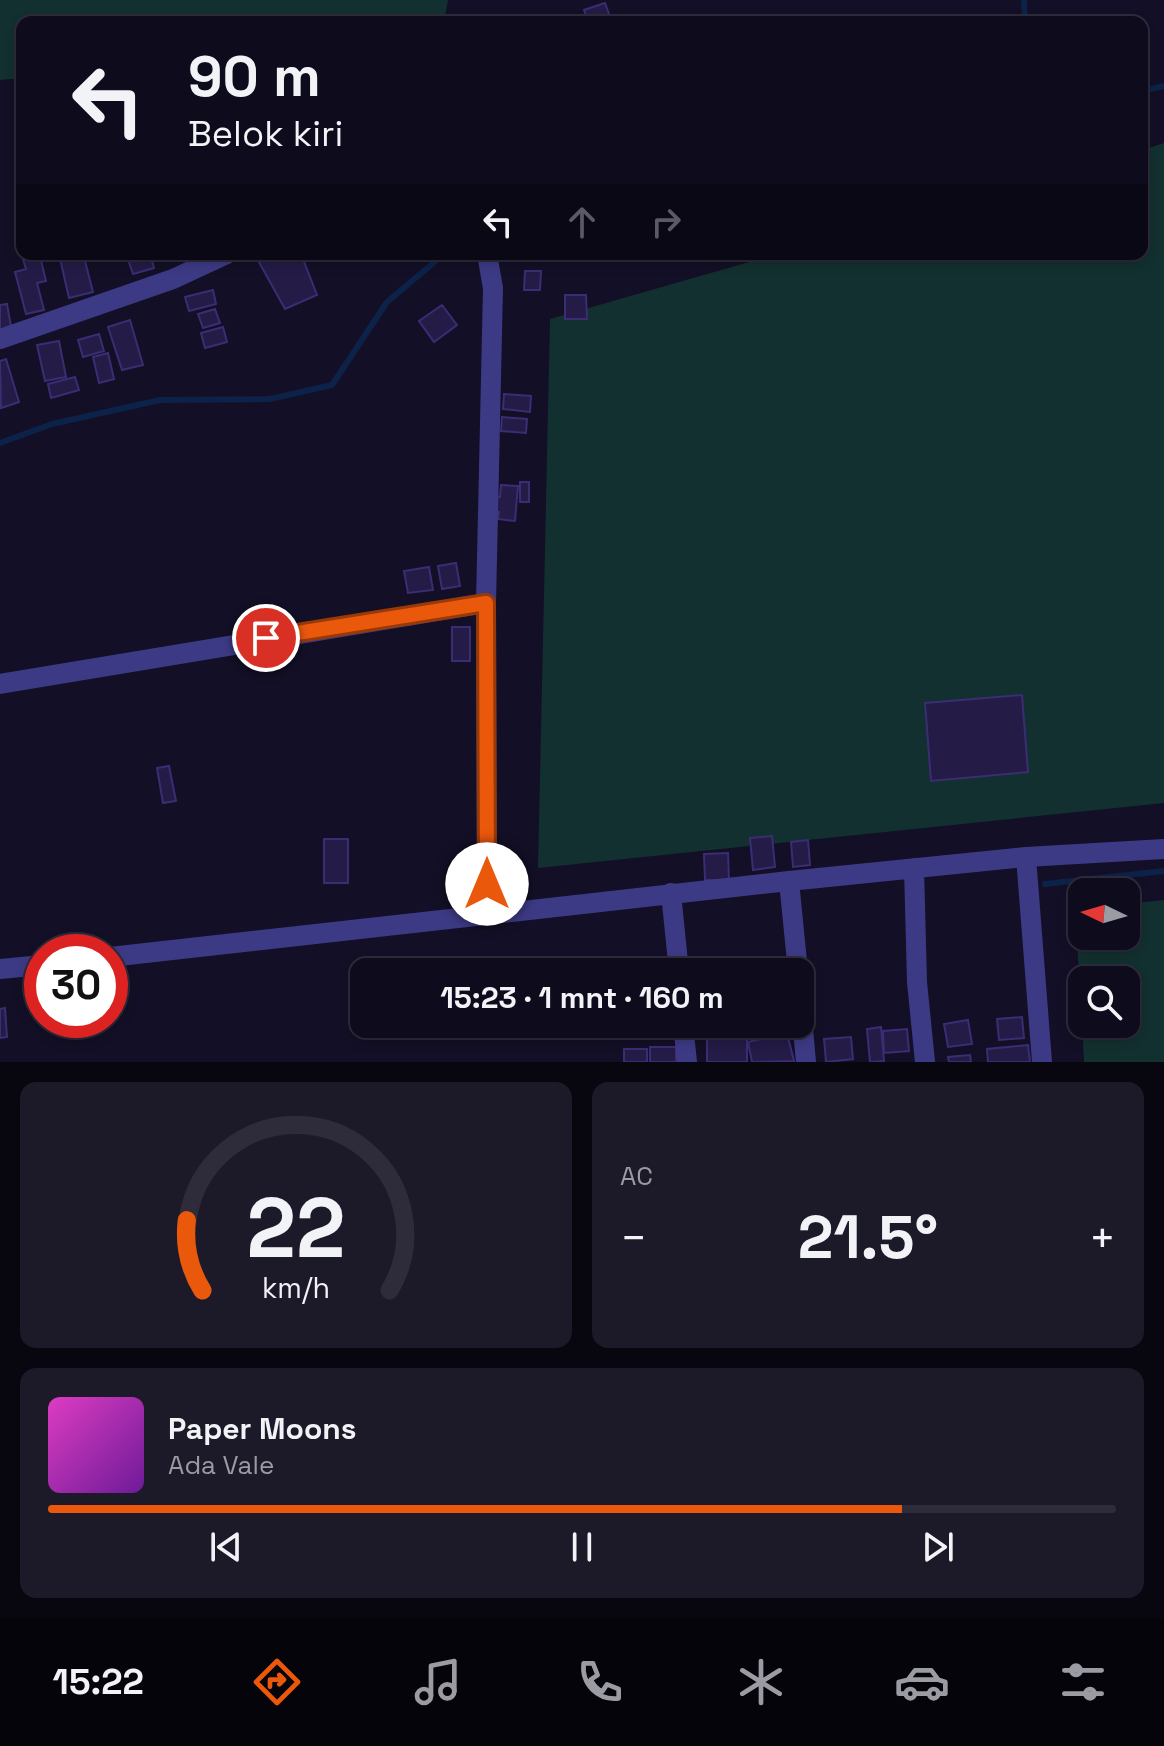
<!DOCTYPE html>
<html lang="id">
<meta charset="utf-8">
<style>
:root{--surface:#0e0b1c;--page:#1c1929;--text:#f1f3f6;--muted:#9b9ba3;--line:#2e2b3b;--accent:#ea580c}
body{margin:0;font-family:"Space Grotesk",sans-serif;background:var(--page);color:var(--text);height:100vh;display:flex;flex-direction:column;font-size:30px;white-space:nowrap}
*{box-sizing:border-box;margin:0}
p{font-size:26px;color:var(--muted)}
.icon{flex:none;width:44px;height:44px;fill:none;stroke:currentColor;stroke-width:2;stroke-linecap:round;stroke-linejoin:round}
.map{position:relative;height:1062px;overflow:hidden}
.details{display:flex;flex-direction:column;gap:20px;padding:20px;background:#08060f;flex:1}
.details>*{flex:none}
.guide{position:absolute;left:16px;top:16px;width:1132px;height:244px;border-radius:16px;box-shadow:0 4px 12px #0003,0 0 0 2px var(--line);background:#0e0b1c;color:var(--text);overflow:hidden}
.needle{width:52px;rotate:275deg}
.controls{position:absolute;left:1068px;top:878px;display:grid;gap:16px}
.controls a{display:grid;place-items:center;width:72px;height:72px;border-radius:16px;background:var(--surface);box-shadow:0 4px 12px #0003,0 0 0 2px var(--line);font-size:40px}
.speed{position:absolute;left:24px;top:934px;display:flex;gap:16px;font-size:40px;font-weight:700;text-align:center}
.speed>*{display:grid;place-content:center;width:104px;height:104px;border-radius:50%;background:var(--surface);box-shadow:0 4px 12px #0003,0 0 0 2px var(--line);line-height:1}
.speed .limit{border:12px solid #d22;background:#fff;color:#111}
.pin{position:absolute;display:grid;place-items:center;width:68px;height:68px;color:#fff;margin:-34px;border:4px solid #fff;border-radius:50%;box-shadow:0 2px 8px #0007}
.me{position:absolute;width:88px;margin:-44px;rotate:0deg;stroke-linejoin:round;filter:drop-shadow(0 0 6px #0008)}
.turn{display:flex;align-items:center;gap:28px;height:168px;padding:0 40px;font-size:36px}
.turn .icon{width:104px;height:104px;stroke-width:2.5}
.turn b{display:block;font-size:56px;line-height:68px}
.lanes{display:flex;align-items:center;height:76px;padding:0 40px;background:#0003;justify-content:center;gap:40px;direction:ltr}
.lanes .off{opacity:.35}
.big{font-size:60px;font-weight:700;line-height:1.1}
.details .card{flex:1;display:flex;flex-direction:column;justify-content:center;gap:12px;min-width:0;padding:0 28px;border-radius:16px;background:var(--page)}
.details .dial{align-items:center;gap:0}
.dial svg{height:208px;overflow:visible;fill:none;stroke:var(--line);stroke-width:7;stroke-linecap:round;text-anchor:middle}
.dial text{fill:var(--text);stroke:none}
.song{display:flex;align-items:center;gap:24px}
.cover{width:96px;height:96px;border-radius:12px;background:linear-gradient(135deg,hsl(310 70% 55%),hsl(280 70% 35%))}
.played{height:8px;border-radius:4px;background:linear-gradient(90deg,var(--accent) 80%,var(--line) 80%)}
.keys{display:flex;justify-content:space-around;direction:ltr}
.heat{display:flex;justify-content:space-between;align-items:center;font-size:44px;direction:ltr}
.details .tiles{flex:1;display:grid;gap:20px;grid-template-columns:1fr 1fr}
.card:last-child{grid-column:span 2}
.trip{position:absolute;left:350px;top:958px;width:464px;height:80px;border-radius:16px;background:var(--surface);box-shadow:0 4px 12px #0003,0 0 0 2px var(--line);font-weight:700;line-height:80px;text-align:center}
.dock{display:flex;height:128px;justify-content:space-around;align-items:center;background:#06040b;color:var(--muted)}
.dock .icon{width:56px;height:56px}
.dock .selected{color:var(--accent)}
.dock b{font-size:36px;color:var(--text)}
.map>svg:first-child{display:block}
.green{fill:#12302f}
.lines{fill:none;stroke-linecap:round;stroke-linejoin:round}
.stream{stroke:#0c2248;stroke-width:6}
.building{fill:#241b47;stroke:#3b2d73;stroke-width:2}
.minor{stroke:#3d3a85;stroke-width:20}
.route-casing{stroke:#983908;stroke-width:20}
.route{stroke:#ea580c;stroke-width:14}
</style>
<div class="map">
<svg width="1164" height="1062" viewBox="0 0 1164 1062">
<rect width="100%" height="100%" fill="#130f26"/>
<!-- green -->
<path class="green" d="M0 0H448L444 22H22V78L0 80Z
M1164 143V803L538 868 550 319 777 254H1142V150Z
M1164 900V1062H1084L1082 1024H1126V980H1082V1023L1075 910 1082 909V936H1126V904Z"/>
<g class="lines">
<!-- stream -->
<path class="stream" d="M1024 0 1025 22
M1142 91 1164 86
M0 443 52 424 160 400 270 399 332 385 387 302 444 254
M1045 884 1164 871"/>
</g>
<!-- building -->
<path class="building" d="M605 3 612 22H588L584 10Z
M59 254H93L94 258 85 261 93 292 69 298Z
M126 254H150L154 268 133 274Z
M277 254 279 256 301 254 317 295 285 309 255 255Z
M40 256 46 281 37 283 44 310 26 314 15 272 26 269 23 259Z
M525 271H541L540 290H524Z
M213 290 216 304 189 311 185 297Z
M565 295H586L587 319H565Z
M7 304 12 332 0 334V305Z
M442 305 457 325 434 342 419 321Z
M215 309 220 323 203 328 198 314Z
M130 320 143 365 122 370 108 327Z
M223 327 227 342 205 348 201 333Z
M99 334 104 351 83 357 78 340Z
M59 341 66 377 45 381 37 345Z
M108 353 114 379 99 383 93 357Z
M6 359 19 402 1 408 0 361Z
M75 377 79 390 51 398 48 384Z
M504 394 531 396 530 412 503 409Z
M502 417 527 419 526 433 501 431Z
M520 482H529V502H520Z
M501 485 518 486 515 521 498 519 499 512 494 511 495 496 500 497Z
M456 563 460 586 442 589 438 566Z
M429 567 433 590 408 593 404 571Z
M452 627H470V661H452Z
M1022 695 1028 772 931 781 925 703Z
M169 766 176 801 163 803 157 768Z
M772 836 775 867 753 870 750 838Z
M324 839H348V883H324Z
M808 840 810 865 793 867 791 842Z
M728 853 729 880H705L704 854Z
M5 1008 7 1037 0 1038V1009Z
M1022 1017 1024 1038 999 1040 997 1019Z
M968 1020 972 1044 948 1047 944 1024Z
M881 1027 884 1061 870 1062 867 1029Z
M907 1029 909 1051 884 1053 883 1031Z
M787 1033 794 1061 752 1062 748 1042Z
M707 1034H747V1062H707Z
M851 1037 853 1059 826 1062 824 1039Z
M1028 1045 1030 1062H988L987 1049Z
M650 1047H676V1062H650Z
M624 1049H647V1062H624Z
M970 1055 971 1062H949L948 1057Z"/>
<g class="lines">
<!-- minor -->
<path class="minor" d="M0 339 173 279 227 254
M0 684 486 603
M1026 857 1042 1062
M914 868 917 982 925 1062
M789 881 798 972
M671 893 679 972
M487 915 486 603 493 288 487 254
M110 957 789 881 1026 857 1164 849
M0 969 42 965
M800 996 806 1062
M683 1024 687 1062"/>
</g>
<g class="lines">
<defs>
<path id="route" d="M266 638 486 603 487 884"/>
</defs>
<!-- route casing -->
<use href="#route" class="route-casing"/>
<!-- route -->
<use href="#route" class="route"/>
</g>
</svg>
<div class="controls">
<a><svg class="needle" viewBox="-14 -14 28 28"><path d="M0-13l5 13h-10z" fill="#e53935"/><path d="M0 13l5-13h-10z" fill="#9b9ba3"/></svg></a>
<a><svg class="icon" aria-label="search" viewBox="0 0 24 24"><circle cx="10" cy="10" r="6"/><path d="M15 15l6 6"/></svg></a>
</div>
<div class="speed"><div class="limit">30</div></div>
<div class="pin" style="left:266px;top:638px;background:#d93025"><svg class="icon" aria-label="arrive" viewBox="0 0 24 24"><path d="M6 21V4h12l-3 4 3 4H6"/></svg></div>
<svg class="me" style="left:487px;top:884px" viewBox="-20 -20 40 40"><circle r="19" fill="#fff"/><path d="M0-13L10 11 0 6-10 11z" fill="#ea580c"/></svg>
<div class="trip">15:23 · 1 mnt · 160 m</div>
<div class="guide">
<div class="turn"><svg class="icon" aria-label="left" viewBox="0 0 24 24"><path d="M17 20v-9H6M10 6l-5 5 5 5"/></svg><div><b>90 m</b>Belok kiri</div></div>
<div class="lanes"><svg class="icon" aria-label="left" viewBox="0 0 24 24"><path d="M17 20v-9H6M10 6l-5 5 5 5"/></svg><svg class="icon off" aria-label="ahead" viewBox="0 0 24 24"><path d="M12 20V5M6 11l6-6 6 6"/></svg><svg class="icon off" aria-label="right" viewBox="0 0 24 24"><path d="M7 20v-9h11M14 6l5 5-5 5"/></svg></div>
</div>
</div>
<section class="details">
<div class="tiles">
<div class="card dial"><svg viewBox="0 0 100 80">
<path d="M14 69A42 42 0 1 1 86 69"/>
<path d="M14 69A42 42 0 0 1 8 42" stroke="#ea580c"/>
<text x="50" y="56" font-size="32" font-weight="700">22</text>
<text x="50" y="72" font-size="11">km/h</text>
</svg></div>
<div class="card"><p>AC</p>
<div class="heat"><a>−</a><b class="big">21.5°</b><a>+</a></div>
</div>
<div class="card">
<div class="song"><i class="cover"></i><div><b>Paper Moons</b><p>Ada Vale</p></div></div>
<div class="played"></div>
<div class="keys"><svg class="icon" aria-label="previous" viewBox="0 0 24 24"><path d="M18 5L8 12l10 7zM5 5v14"/></svg><svg class="icon" aria-label="pause" viewBox="0 0 24 24"><path d="M8 5v14M16 5v14"/></svg><svg class="icon" aria-label="next" viewBox="0 0 24 24"><path d="M6 5l10 7-10 7zM19 5v14"/></svg></div>
</div>
</div>
</section>
<nav class="dock">
<b>15:22</b>
<svg class="icon selected" aria-label="directions" viewBox="0 0 24 24"><path d="M12 3l9 9-9 9-9-9zM9 14v-3h6M13 9l2 2-2 2"/></svg>
<svg class="icon" aria-label="music" viewBox="0 0 24 24"><path d="M9 18V5l10-2v13"/><circle cx="6" cy="18" r="3"/><circle cx="16" cy="16" r="3"/></svg>
<svg class="icon" aria-label="phone" viewBox="0 0 24 24"><path d="M5 4h4l2 5-3 2q2 4 5 5l2-3 5 2v4C11 20 4 13 5 4z"/></svg>
<svg class="icon" aria-label="climate" viewBox="0 0 24 24"><path d="M12 3v18M4 7l16 10M4 17L20 7"/></svg>
<svg class="icon" aria-label="car" viewBox="0 0 24 24"><path d="M5 17H2v-5l4-1 3-4h7l3 4 3 1v5h-3M9 17h6M6 11h13"/><circle cx="7" cy="17" r="2"/><circle cx="17" cy="17" r="2"/></svg>
<svg class="icon" aria-label="filters" viewBox="0 0 24 24"><path d="M4 7h16M4 17h16"/><circle cx="9" cy="7" r="2"/><circle cx="15" cy="17" r="2"/></svg>
</nav>
